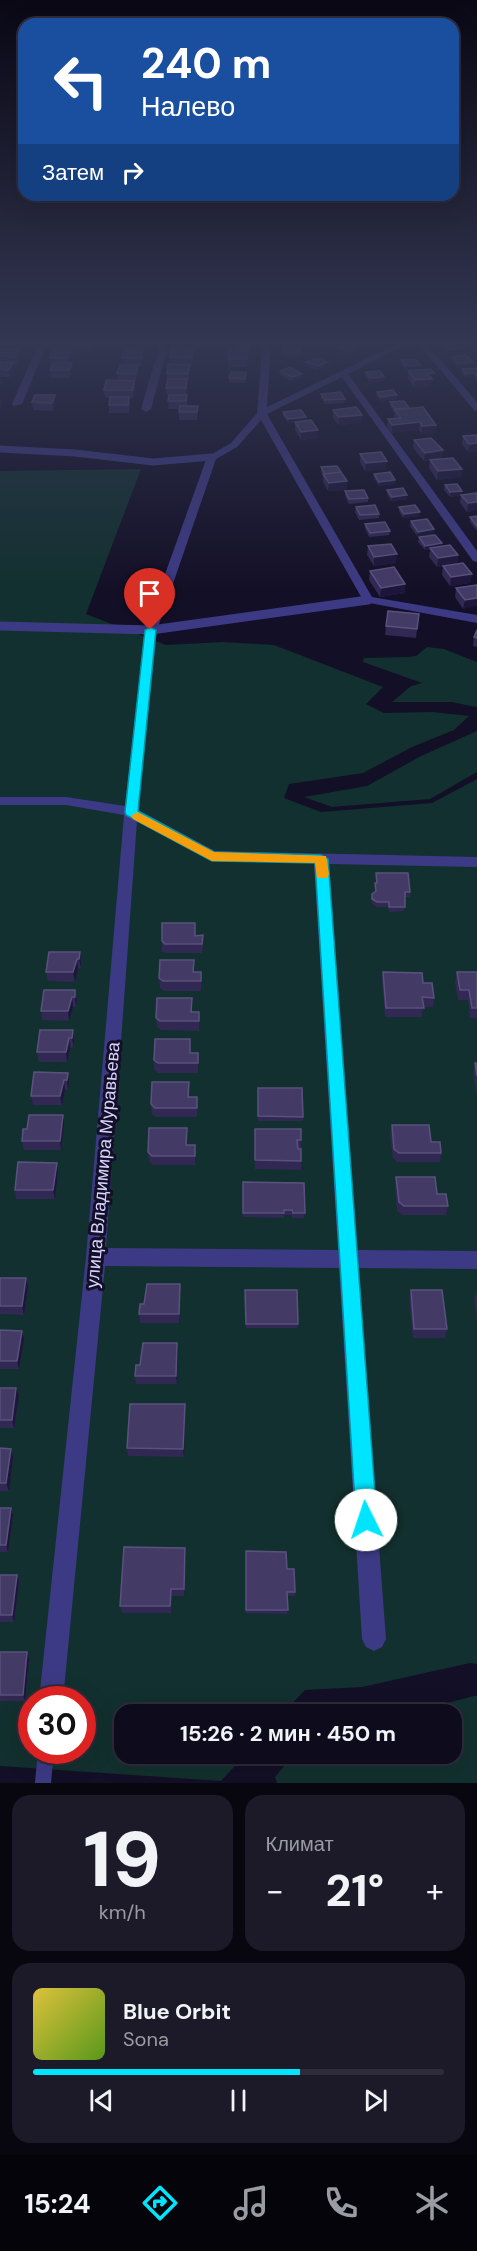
<!DOCTYPE html>
<html lang="ru">
<meta charset="utf-8">
<style>
:root{--surface:#0e0b1c;--page:#1c1929;--text:#f1f3f6;--muted:#9b9ba3;--line:#2e2b3b;--accent:#00e5ff}
body{margin:0;font-family:"DM Sans",sans-serif;background:var(--page);color:var(--text);height:100vh;display:flex;flex-direction:column;font-size:22px;white-space:nowrap}
*{box-sizing:border-box;margin:0}
p{font-size:20px;color:var(--muted)}
.icon{flex:none;width:33px;height:33px;fill:none;stroke:currentColor;stroke-width:2;stroke-linecap:round;stroke-linejoin:round}
.map{position:relative;height:1783px;overflow:hidden}
.sheet{display:flex;flex-direction:column;gap:12px;padding:12px;background:#08060f;flex:1}
.sheet>*{flex:none}
.banner{position:absolute;left:18px;top:18px;width:441px;height:183px;border-radius:18px;box-shadow:0 6px 24px #0002,0 0 0 2px var(--line);background:#1a4fa0;color:#fff;overflow:hidden}
.speed{position:absolute;left:18px;top:1686px;display:flex;gap:12px;font-size:30px;font-weight:700;text-align:center}
.speed>*{display:grid;place-content:center;width:78px;height:78px;border-radius:50%;background:var(--surface);box-shadow:0 6px 24px #0002,0 0 0 2px var(--line);line-height:1}
.speed .limit{border:9px solid #d22;background:#fff;color:#111}
.pin{position:absolute;display:grid;place-items:center;width:51px;height:51px;color:#fff;margin:-62px -26px;border-radius:50% 50% 50% 0;rotate:-45deg;box-shadow:0 0 6px #0007}
.pin .icon{rotate:45deg}
.me{position:absolute;width:66px;margin:-33px;rotate:356deg;stroke-linejoin:round;filter:drop-shadow(0 0 4px #0008)}
.turn{display:flex;align-items:center;gap:21px;height:126px;padding:0 24px;font-size:27px}
.turn .icon{width:78px;height:78px;stroke-width:2.5}
.turn b{display:block;font-size:42px;line-height:51px}
.then{display:flex;align-items:center;height:57px;padding:0 24px;background:#0003;gap:12px;font-size:22px}
.big{font-size:45px;font-weight:700;line-height:1.1}
.sheet .widget{flex:1;display:flex;flex-direction:column;justify-content:center;gap:9px;min-width:0;padding:0 21px;border-radius:18px;background:var(--page)}
.sheet .dial{align-items:center;gap:0}
.dial b{font-size:78px;line-height:1}
.song{display:flex;align-items:center;gap:18px}
.cover{width:72px;height:72px;border-radius:9px;background:linear-gradient(135deg,hsl(50 70% 55%),hsl(90 70% 35%))}
.played{height:6px;border-radius:3px;background:linear-gradient(90deg,var(--accent) 65%,var(--line) 65%)}
.keys{display:flex;justify-content:space-around;direction:ltr}
.heat{display:flex;justify-content:space-between;align-items:center;font-size:33px;direction:ltr}
.sheet .tiles{flex:1;display:grid;gap:12px;grid-template-columns:1fr 1fr}
.widget:last-child{grid-column:span 2}
.trip{position:absolute;left:114px;top:1704px;width:348px;height:60px;border-radius:18px;background:var(--surface);box-shadow:0 6px 24px #0002,0 0 0 2px var(--line);font-weight:700;line-height:60px;text-align:center}
.dock{display:flex;height:96px;justify-content:space-around;align-items:center;background:#06040b;color:var(--muted)}
.dock .icon{width:42px;height:42px}
.dock .current{color:var(--accent)}
.dock b{font-size:27px;color:var(--text)}
.map>svg:first-child{display:block}
.green{fill:#12302f;fill-rule:evenodd}
.lines{fill:none;stroke-linecap:round;stroke-linejoin:round}
.lane-far2{stroke:#3d3a85;stroke-width:7}
.lane-far1{stroke:#3d3a85;stroke-width:9}
.lane{stroke:#3d3a85;stroke-width:16}
.street{fill:#3d3a85;fill-rule:evenodd}
.wall{fill:#312854}
.shaded-wall{fill:#1d163a}
.building{fill:#433a66;stroke:#5a527e;stroke-width:1.5}
.route{fill:#00e5ff;stroke:#0095a6;stroke-width:1.5}
.slow{fill:#f59e0b}
.labels{text-anchor:middle;dominant-baseline:central;stroke-width:6;stroke-linejoin:round;paint-order:stroke}
.near-street-label{font-size:18px;fill:#d9d4ff;stroke:#130f26}
</style>
<div class="map">
<svg width="477" height="1783" viewBox="0 0 477 1783">
<rect width="100%" height="100%" fill="#130f26"/>
<!-- green -->
<path class="green" d="M141 469 86 614 166 645 223 642 274 645 383 687 366 704 384 713 433 712 469 716 454 730 412 747 363 773 289 784 284 798 321 812 432 803 477 779V1664L470 1663 362 1687 305 1690 282 1714H124V1754H246L221 1781 0 1766V471ZM32 1700H82V1750H32Z
M427 647 444 649 477 662V707L451 702H392L411 686 422 683 363 662 364 658 408 657 416 656Z
M477 731V772L430 799 332 807 304 797 367 786 421 756Z
M474 1696H477V1783H277L275 1777 294 1754H452V1714H405Z"/>
<g class="lines">
<!-- lane-far2 -->
<path class="lane-far2" d="M0 449 75 453 153 462 212 457"/>
<!-- lane-far1 -->
<path class="lane-far1" d="M0 626 151 630 368 600"/>
<!-- lane -->
<path class="lane" d="M43 1783 46 1750"/>
<!-- street -->
<path class="street" d="M40 341H48L22 404 14 406 12 404Z
M161 341H169L151 409 146 412 141 409Z
M263 341H271L267 407 403 341H413L348 374 477 551V562L473 561 342 377 267 414 372 597 477 615V623L364 602 261 420 237 447 216 459 157 630 138 810 215 851 477 857V867L329 864 357 1250 477 1251V1269L358 1268 386 1639 382 1647 374 1651 366 1647 362 1639 339 1268 105 1266 63 1700H39L86 1257 124 815 66 805H0V797H66L125 806 145 630 207 457 231 443 257 413ZM137 821 212 861 314 863 338 1250 106 1248Z
M416 341H424L477 402V411L474 410Z"/>
</g>
<!-- wall -->
<path class="wall" d="M3 341 23 345 20 352 21 357 18 364H13L14 370 10 377H1L2 382 0 386V352L2 349 1 344Z
M59 341H77L92 345 89 351H74V345L59 344Z
M126 341H146V343L143 351 144 358 141 366H138V373L136 381H134L135 388 133 398H129L130 405 129 413H109V405L110 398 105 397 104 390 118 380 117 373 123 365 122 358 126 350 125 343Z
M176 341H197L196 348 176 347Z
M225 341H241L240 344 250 345 249 355H248L247 367H228V359L235 350 236 346 225 345Z
M300 341H317L307 344Z
M355 341H377L366 345Z
M441 343 464 352 447 354 441 347Z
M283 346 301 347 300 357 282 356Z
M338 347 358 350 349 355 338 351Z
M73 354 69 363H72L73 371 70 378H51L50 370 52 365H51L50 358Z
M169 357H194L192 366H190L188 382H187V406H198L197 420H179V409H168L169 396H167L166 388 167 374 169 364Z
M452 357 473 366 458 368 451 361Z
M401 360 420 369 406 370 401 364Z
M306 362 327 366 317 370 306 366Z
M477 368V382L474 377 466 378 461 373 462 369Z
M280 371 302 374V378L291 381 280 375Z
M408 371 433 380 431 381V386L415 388 408 379Z
M365 372 384 377V381L370 382 365 376Z
M246 376 245 383 229 382V378Z
M377 392 397 395V399L381 401 376 396Z
M321 394 345 399 344 403 325 404 321 398Z
M32 402 55 403 53 411 33 410Z
M390 402 409 408 436 433 422 434 419 430 392 433 387 427 388 419H395L394 413 390 406Z
M333 410 361 423 339 425 333 418Z
M283 412 306 417V420L318 430V438L301 440 295 430V422L288 423 283 416Z
M477 435 468 452 462 444 463 436Z
M414 440 443 450 442 458 462 469 461 477 437 480 429 468 430 460 424 461 413 448Z
M360 454 386 469 365 471 360 462Z
M321 467 347 481 346 490 328 491 323 482V475L321 472Z
M374 474 395 484 379 486 374 478Z
M445 485 462 491V495L477 493V510L467 512 460 503 461 495 450 497 444 490Z
M387 490 407 495V499L391 501 387 494Z
M345 491 368 498V502L349 504 345 496Z
M356 507 379 514V518L359 520 355 512Z
M399 507 419 516 403 518 399 511Z
M477 516V531L470 522V517Z
M411 521 434 529V534L417 536 410 526Z
M365 524 390 531 389 535 369 537 365 528Z
M419 537 441 546 458 555 457 564 472 574 470 583 450 586 442 575 443 566 437 567 429 557 430 550H425L418 542Z
M368 546 396 563 374 566 367 555Z
M370 571 405 584V593L380 597 369 580Z
M477 585 463 609 455 597 456 588Z
M419 614 416 638 385 635 386 626Z
M477 630V647L473 646 474 637Z
M376 873 410 892V897H405L404 911 389 912 388 907H377L372 904V894L375 892V883H376Z
M195 936 203 945 202 953H166L162 951V941Z
M80 952 81 962V968H78L75 982 48 981 46 972Z
M194 972H201V991H164L160 988 159 978Z
M383 972 423 983 434 998 433 1007H423L422 1017H385L382 982Z
M457 972H477V1018H470L468 1000H458L455 982Z
M75 990 77 1000 76 1007H73L69 1021 42 1020 41 1011Z
M192 1008V1012H199V1031L161 1030 157 1027 156 1018Z
M73 1030 74 1040V1047L70 1048 67 1062H39L37 1052Z
M190 1053 198 1063V1073H158L154 1069V1060Z
M475 1063H477V1098L473 1073Z
M68 1073 69 1082 68 1090H65L62 1105H33L31 1096Z
M258 1088 303 1117V1121H258Z
M189 1091V1097H197V1117H156L152 1114 151 1104Z
M64 1124 61 1150H24L22 1141Z
M392 1125 431 1142 441 1153 440 1162H397L393 1158 390 1135Z
M255 1129 301 1140V1170L255 1169Z
M187 1145H195V1165H153L149 1161 148 1152Z
M58 1172 55 1199H16L15 1190Z
M396 1177 437 1194 448 1206 446 1215H402L397 1211 395 1186Z
M243 1182 305 1213 304 1218H292V1215H284V1218L243 1217Z
M0 1278 28 1287 24 1315 0 1314Z
M245 1290 298 1324 297 1328H246Z
M411 1290 447 1329 445 1338H413L409 1299Z
M476 1291 477 1296V1322L474 1299Z
M180 1293 179 1323H140L139 1314 144 1304Z
M0 1330 24 1339 19 1369H0Z
M178 1352 177 1384H136L135 1376 140 1365Z
M0 1388 19 1396 14 1428H0Z
M185 1413 184 1457 128 1456 127 1448Z
M0 1448 11 1449 13 1457 9 1491H0Z
M0 1508 13 1515 8 1552H0Z
M246 1551 287 1569 295 1592V1596H287V1614L246 1613Z
M186 1555 184 1596H172L171 1613H122L120 1606Z
M0 1575H17L19 1582 14 1622H0Z
M0 1652 29 1659 25 1701H0Z"/>
<!-- shaded-wall -->
<path class="shaded-wall" d="M21 341H23V345L20 352 19 345Z
M145 341H146V343L144 351V344Z
M307 341H317L307 344Z
M366 341H377L366 345Z
M72 346 73 354 68 366V358Z
M359 346 358 350 349 355V351Z
M464 348V352L447 354 448 350Z
M193 349 194 357 192 366V358Z
M20 350 21 357 18 364 17 357Z
M143 350 144 358 141 366V358Z
M13 362 14 370 10 377 9 370Z
M328 362 327 366 317 370 318 366Z
M473 362V366L458 368 459 364Z
M72 363 73 371 70 378 69 370Z
M138 365V373L136 381V374Z
M420 365V369L406 370V366Z
M427 373H434L433 380 431 381V386L415 388V380Z
M475 373 474 377 466 378V374Z
M1 374 2 382 0 386V376Z
M302 374V378L291 381 292 377Z
M384 377V381L370 382V378Z
M134 381 135 388 133 398V390Z
M55 395V403L53 411 52 403Z
M397 395V399L381 401V397Z
M1 398 2 406 0 409V400Z
M362 415 361 423 339 425V417Z
M306 417 305 421 288 423V419Z
M420 422 419 430 392 433V425Z
M436 425V433L422 434V426Z
M318 430V438L301 440V432Z
M477 443V451L468 452 469 444Z
M443 450 442 458 424 461 425 453Z
M387 461 386 469 365 471 366 463Z
M462 469 461 477 437 480 438 471Z
M395 480V484L379 486V482Z
M347 481 346 490 328 491 329 483Z
M462 491V495L450 497V492Z
M407 495V499L391 501 392 497Z
M477 502V510L467 512 468 503Z
M420 512 419 516 403 518 404 514Z
M434 529V534L417 536 418 532Z
M442 543 441 548H430V550H425V546Z
M397 554 396 563 374 566V557Z
M458 555 457 564 437 567 438 558Z
M472 574 470 583 450 586 451 577Z
M405 584V593L380 597 381 588Z
M477 598V606L463 609 465 600Z
M80 952 81 962V968L79 959Z
M77 959 78 968 75 982 73 972Z
M75 990 77 1000 76 1007 75 997Z
M72 997 73 1007 69 1021 68 1011Z
M73 1030 74 1040V1047L72 1038Z
M69 1038 70 1048 67 1062 66 1052Z
M68 1073 69 1082 68 1090 67 1080Z
M64 1080 65 1090 62 1105 60 1096Z
M63 1115 64 1124 61 1150 60 1141Z
M57 1163 58 1172 55 1199 53 1190Z
M26 1278 28 1287 24 1315 22 1306Z
M22 1331 24 1339 19 1369 17 1361Z
M177 1343 178 1352 177 1384 176 1376Z
M16 1388 19 1396 14 1428 12 1420Z
M185 1404V1413L184 1457 183 1449Z
M11 1449 13 1457 9 1491 6 1483Z
M11 1508 13 1515 8 1552 6 1545Z
M185 1548 186 1555 184 1596V1589Z
M17 1575 19 1582 14 1622 12 1615Z
M27 1652 29 1659 25 1701 23 1695Z"/>
<!-- building -->
<path class="building" d="M3 341H21L19 345 1 344Z
M76 341 92 342 89 347H74Z
M126 341H145L144 344 125 343Z
M225 341H240V342Z
M458 341 464 348 448 350 441 343Z
M348 342 359 346 349 351 338 347Z
M236 344 250 345 249 351 235 350Z
M55 346H72L68 358H50Z
M283 346 301 347 300 353H282Z
M171 348 193 349 192 358 169 357Z
M1 349 20 350 17 357 0 356V352Z
M125 350H143L141 358H122Z
M229 350 248 351 247 359H228Z
M466 355 473 362 459 364 452 357Z
M317 358 328 362 318 366 306 362Z
M415 359 420 365 406 366 401 360Z
M0 362H13L9 370 0 369Z
M53 363H72L69 370H50Z
M168 364 190 365 188 374H167Z
M120 365H138L136 374 117 373Z
M290 367 302 374 292 377 280 371Z
M477 368V377L475 373 466 374 462 369Z
M431 369 434 373H427L432 379 415 380 408 371Z
M380 371 384 377 370 378 365 372Z
M231 372H246L245 379 229 378Z
M168 379H187L186 388H166Z
M106 380 134 381 133 390H104Z
M393 390 397 395 381 397 377 392Z
M340 392 345 399 325 400 321 394Z
M35 395H55L52 403 32 402Z
M169 395H187L186 401H168Z
M110 397H129L128 405H109Z
M404 401 409 408 395 409 390 402Z
M180 406H198L197 412H179Z
M356 407 362 415 339 417 333 410Z
M423 407 436 425 422 426 420 422 392 425 388 419 401 418 395 410Z
M301 410 306 417 288 419 283 412Z
M311 420 318 430 301 432 295 422Z
M477 435V443L469 444 463 436Z
M431 438 443 450 425 453 414 440Z
M381 452 387 461 366 463 360 454Z
M453 458 462 469 438 471 430 460Z
M337 466 341 472 325 474 321 467Z
M341 472 347 481 329 483 323 474Z
M390 472 395 480 379 482 374 474Z
M457 484 462 491 450 492 445 485Z
M403 488 407 495 392 497 387 490Z
M364 490 368 498 349 499 345 491Z
M477 493V502L468 503 461 495Z
M375 505 379 514 360 515 356 507Z
M415 505 420 512 404 514 399 507Z
M477 516V526L470 517Z
M427 519 434 529 418 532 411 521Z
M385 522 390 531 370 533 365 524Z
M435 535 442 543 425 546 419 537Z
M391 544 397 554 374 557 368 546Z
M450 545 458 555 438 558 430 548Z
M463 563 472 574 451 577 443 566Z
M394 567 405 584 381 588 370 571Z
M477 585V598L465 600 456 588Z
M388 611 419 614 417 629 386 626Z
M477 630V638L474 637Z
M376 873H408L410 892H405V907H389V902H377L372 899V894L376 891 375 883H377Z
M162 923H195V936L203 935 202 944H165L162 941Z
M49 952H80L79 959H77L73 972H46Z
M160 960H194L193 972H201V981H163L159 978Z
M383 972 422 973 423 983H432L434 998 422 997 424 1008H386Z
M457 972H477V1008H472L469 990H460Z
M44 990H75V997H72L68 1011H41Z
M157 998H192L191 1012H199V1021H160L156 1018Z
M40 1030H73L72 1038H69L66 1052H37Z
M155 1039H190V1053H198V1063H158L154 1060Z
M475 1063H477V1076Z
M34 1072 68 1073 67 1080H64L60 1096H31Z
M152 1082H189L188 1097H197V1108H155L151 1104Z
M258 1088H302L303 1117 258 1116Z
M29 1115H63L60 1141H22L23 1129H27Z
M392 1125H429L431 1142H440L441 1153H399L394 1149Z
M149 1128H187L186 1145H195V1156H152L148 1152Z
M255 1129H301V1140H297L298 1149H301V1161L255 1160Z
M18 1162 57 1163 53 1190H15Z
M396 1177H435L437 1194H446L448 1206H404L399 1202Z
M243 1182 304 1183 305 1213H293L292 1210H284V1213H243Z
M0 1278H26L22 1306H0Z
M147 1284H180L179 1314H139L140 1304H144Z
M245 1290H297L298 1324H246Z
M411 1290H442L447 1329H414Z
M0 1330 22 1331 17 1361H0Z
M143 1343H177L176 1376H135L136 1365H140Z
M0 1388H16L12 1420H0Z
M130 1404H185L183 1449 127 1448Z
M0 1448 11 1449 6 1483H0Z
M0 1508H11L6 1545H0Z
M124 1547 185 1548 184 1589H171L170 1606H120Z
M246 1551 286 1552 287 1569H294L295 1592H287L288 1610H246Z
M0 1575H17L12 1615H0Z
M0 1652H27L23 1695H0Z"/>
<!-- sky -->
<linearGradient id="sky" x2="0" y2="1"><stop stop-color="#0a0815"/><stop offset="0.58" stop-color="#333752"/><stop offset="1" stop-color="#333752" stop-opacity="0"/></linearGradient>
<rect width="477" height="590" fill="url(#sky)"/>
<!-- route -->
<path class="route" d="M150 627 156 630 138 811 214 852 321 855 328 859 377 1520 374 1527 366 1530 359 1527 356 1520 315 863 212 861 126 815 125 812 145 630Z"/>
<!-- slow -->
<path class="slow" d="M137 812 214 852 326 856 329 874 327 878H317L315 863 212 861 133 819 131 816Z"/>
<g class="labels">
<!-- near-street labels -->
<g class="near-street-label">
<text transform="translate(103 1165) rotate(-85)">улица Владимира Муравьева</text>
</g>
</g>
</svg>
<div class="speed"><div class="limit">30</div></div>
<div class="pin" style="left:150px;top:630px;background:#d93025"><svg class="icon" aria-label="arrive" viewBox="0 0 24 24"><path d="M6 21V4h12l-3 4 3 4H6"/></svg></div>
<svg class="me" style="left:366px;top:1520px" viewBox="-20 -20 40 40"><circle r="19" fill="#fff"/><path d="M0-13L10 11 0 6-10 11z" fill="#00e5ff"/></svg>
<div class="trip">15:26 · 2 мин · 450 m</div>
<div class="banner">
<div class="turn"><svg class="icon" aria-label="left" viewBox="0 0 24 24"><path d="M17 20v-9H6M10 6l-5 5 5 5"/></svg><div><b>240 m</b>Налево</div></div>
<div class="then">Затем<svg class="icon" aria-label="right" viewBox="0 0 24 24"><path d="M7 20v-9h11M14 6l5 5-5 5"/></svg></div>
</div>
</div>
<section class="sheet">
<div class="tiles">
<div class="widget dial"><b>19</b><p>km/h</p></div>
<div class="widget"><p>Климат</p>
<div class="heat"><a>−</a><b class="big">21°</b><a>+</a></div>
</div>
<div class="widget">
<div class="song"><i class="cover"></i><div><b>Blue Orbit</b><p>Sona</p></div></div>
<div class="played"></div>
<div class="keys"><svg class="icon" aria-label="previous" viewBox="0 0 24 24"><path d="M18 5L8 12l10 7zM5 5v14"/></svg><svg class="icon" aria-label="pause" viewBox="0 0 24 24"><path d="M8 5v14M16 5v14"/></svg><svg class="icon" aria-label="next" viewBox="0 0 24 24"><path d="M6 5l10 7-10 7zM19 5v14"/></svg></div>
</div>
</div>
</section>
<nav class="dock">
<b>15:24</b>
<svg class="icon current" aria-label="directions" viewBox="0 0 24 24"><path d="M12 3l9 9-9 9-9-9zM9 14v-3h6M13 9l2 2-2 2"/></svg>
<svg class="icon" aria-label="music" viewBox="0 0 24 24"><path d="M9 18V5l10-2v13"/><circle cx="6" cy="18" r="3"/><circle cx="16" cy="16" r="3"/></svg>
<svg class="icon" aria-label="phone" viewBox="0 0 24 24"><path d="M5 4h4l2 5-3 2q2 4 5 5l2-3 5 2v4C11 20 4 13 5 4z"/></svg>
<svg class="icon" aria-label="climate" viewBox="0 0 24 24"><path d="M12 3v18M4 7l16 10M4 17L20 7"/></svg>
</nav>
